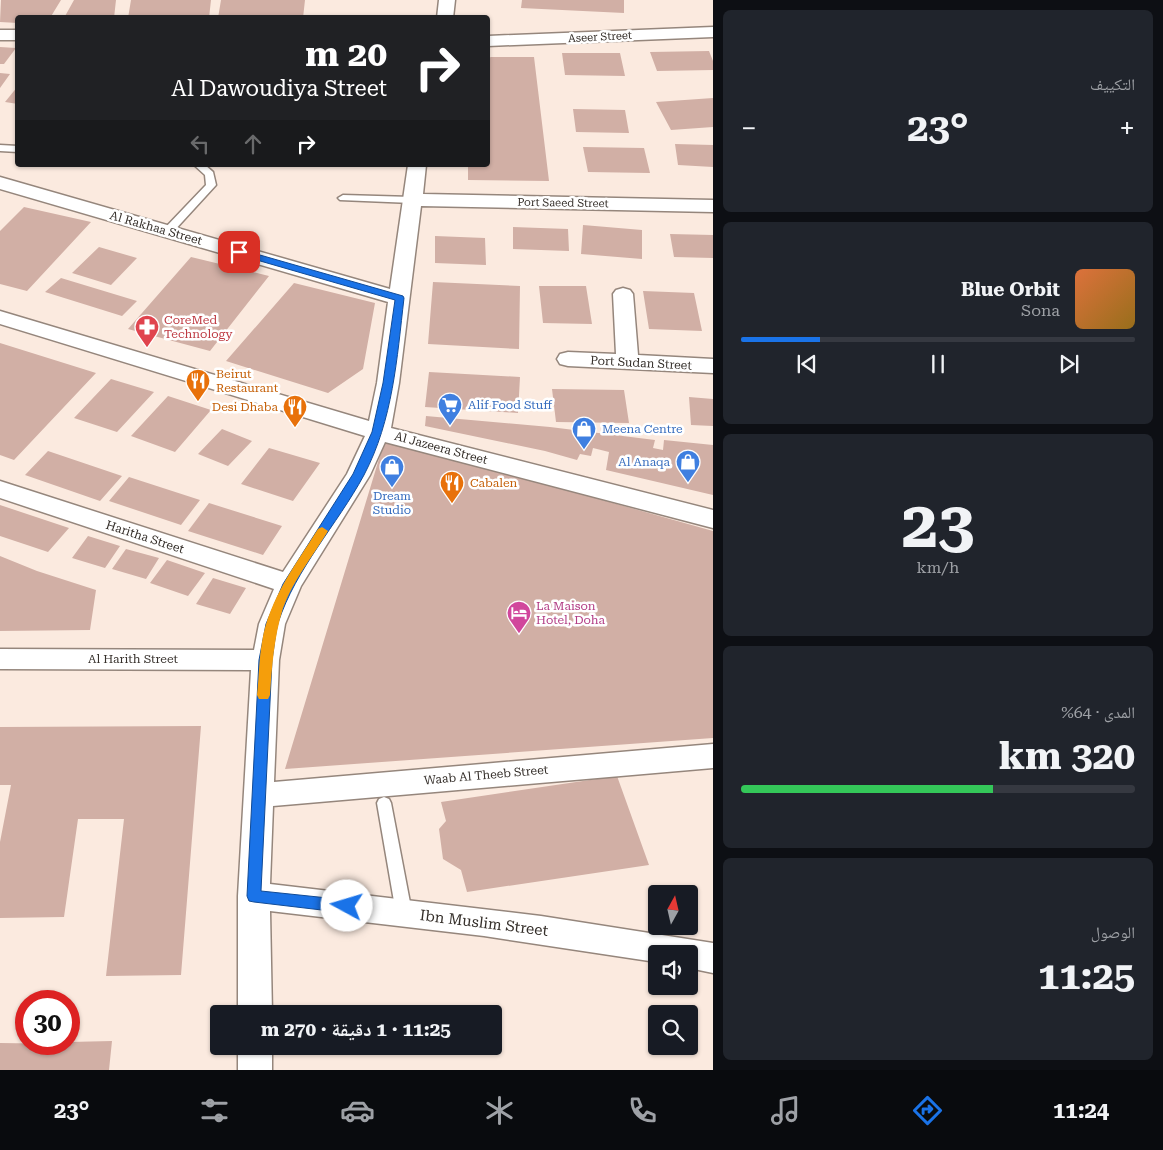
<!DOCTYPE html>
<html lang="ar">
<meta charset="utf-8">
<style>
:root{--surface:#171b24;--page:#20242c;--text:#f1f3f6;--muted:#9ea1a6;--line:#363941;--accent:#1a73e8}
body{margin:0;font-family:"Roboto Serif","Noto Naskh Arabic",serif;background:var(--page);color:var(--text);direction:rtl;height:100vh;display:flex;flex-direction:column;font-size:19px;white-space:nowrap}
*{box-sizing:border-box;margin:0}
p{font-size:16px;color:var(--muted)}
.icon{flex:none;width:28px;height:28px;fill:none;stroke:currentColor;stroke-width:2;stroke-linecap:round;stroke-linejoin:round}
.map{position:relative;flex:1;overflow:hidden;direction:ltr}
.panel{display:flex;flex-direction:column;gap:10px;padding:10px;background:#0d0f14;width:450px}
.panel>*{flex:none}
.banner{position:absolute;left:15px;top:15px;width:475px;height:152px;border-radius:5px;box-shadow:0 1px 4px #0004;direction:rtl;background:#202124;color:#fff;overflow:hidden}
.needle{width:32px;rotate:8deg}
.buttons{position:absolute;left:648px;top:885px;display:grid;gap:10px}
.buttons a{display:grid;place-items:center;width:50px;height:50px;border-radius:5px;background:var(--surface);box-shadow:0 1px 4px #0004;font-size:25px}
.speed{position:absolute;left:15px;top:990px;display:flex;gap:10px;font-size:25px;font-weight:700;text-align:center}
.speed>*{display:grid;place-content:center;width:65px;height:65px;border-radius:50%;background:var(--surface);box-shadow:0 1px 4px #0004;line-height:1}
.speed .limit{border:8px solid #d22;background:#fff;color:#111}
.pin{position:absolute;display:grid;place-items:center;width:42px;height:42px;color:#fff;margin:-21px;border-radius:10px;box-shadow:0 2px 8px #0006}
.me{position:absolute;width:55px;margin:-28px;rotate:276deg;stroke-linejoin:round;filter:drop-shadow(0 0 4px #0008)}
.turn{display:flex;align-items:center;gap:18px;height:105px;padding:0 20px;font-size:22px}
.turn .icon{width:65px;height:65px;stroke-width:2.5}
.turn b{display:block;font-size:35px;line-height:42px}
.lanes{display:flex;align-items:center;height:48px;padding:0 20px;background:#0003;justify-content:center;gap:25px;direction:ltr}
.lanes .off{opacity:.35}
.big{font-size:38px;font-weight:700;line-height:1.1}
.panel .tile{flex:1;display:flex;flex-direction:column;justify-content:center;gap:8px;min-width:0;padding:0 18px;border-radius:8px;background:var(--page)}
.panel .dial{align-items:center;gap:0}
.dial b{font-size:65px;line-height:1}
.song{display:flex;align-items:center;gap:15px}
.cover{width:60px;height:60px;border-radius:8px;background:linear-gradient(135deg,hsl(20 70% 55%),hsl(40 70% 35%))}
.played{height:5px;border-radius:2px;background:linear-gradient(90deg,var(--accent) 20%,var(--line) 20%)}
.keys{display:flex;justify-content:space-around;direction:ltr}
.heat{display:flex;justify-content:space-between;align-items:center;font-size:28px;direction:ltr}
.charge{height:8px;border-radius:4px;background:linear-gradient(90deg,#34c759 64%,var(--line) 0)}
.trip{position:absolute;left:210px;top:1005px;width:292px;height:50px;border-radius:5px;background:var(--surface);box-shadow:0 1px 4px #0004;font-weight:700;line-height:50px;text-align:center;direction:rtl}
.dock{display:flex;height:80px;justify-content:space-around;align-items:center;background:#090b0e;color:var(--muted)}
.dock .icon{width:35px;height:35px}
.dock .selected{color:var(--accent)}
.dock b{font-size:22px;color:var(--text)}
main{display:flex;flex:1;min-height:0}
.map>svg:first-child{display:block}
.building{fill:#d1afa5}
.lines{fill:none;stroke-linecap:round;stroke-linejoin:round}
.service-casing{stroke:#95867c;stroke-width:3}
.minor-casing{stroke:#95867c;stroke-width:3}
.service{fill:#fff;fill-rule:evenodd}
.minor{fill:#fff;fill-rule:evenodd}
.route{fill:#1a73e8;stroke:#114b97}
.slow{fill:#f59e0b}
.labels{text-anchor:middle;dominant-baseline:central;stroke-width:5;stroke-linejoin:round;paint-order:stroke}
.far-street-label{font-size:11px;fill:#352f2a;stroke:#fff}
.street-label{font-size:12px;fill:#352f2a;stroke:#fff}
.health-label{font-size:12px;fill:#be3a42;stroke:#fff;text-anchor:start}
.food-label{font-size:12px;fill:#c56008;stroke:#fff;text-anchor:start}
.shop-label{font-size:12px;fill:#366cbe;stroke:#fff;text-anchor:start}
.hotel-label{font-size:12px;fill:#b23c85;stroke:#fff;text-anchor:start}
.near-street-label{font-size:15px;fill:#352f2a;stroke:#fff}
</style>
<main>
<section class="panel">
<div class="tile"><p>التكييف</p>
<div class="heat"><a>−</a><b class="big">23°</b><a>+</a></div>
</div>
<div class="tile">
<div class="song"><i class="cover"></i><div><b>Blue Orbit</b><p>Sona</p></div></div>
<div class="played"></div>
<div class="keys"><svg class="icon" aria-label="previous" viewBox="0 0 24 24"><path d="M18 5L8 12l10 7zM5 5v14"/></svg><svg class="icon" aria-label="pause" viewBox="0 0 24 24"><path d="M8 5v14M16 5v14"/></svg><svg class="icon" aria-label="next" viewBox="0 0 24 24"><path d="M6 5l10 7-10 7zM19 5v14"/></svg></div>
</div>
<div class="tile dial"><b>23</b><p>km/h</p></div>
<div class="tile"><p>المدى · 64%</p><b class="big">320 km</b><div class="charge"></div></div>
<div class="tile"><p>الوصول</p><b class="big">11:25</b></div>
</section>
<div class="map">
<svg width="713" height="1070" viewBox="0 0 713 1070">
<rect width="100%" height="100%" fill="#fbeadf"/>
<!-- building -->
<path class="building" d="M1 0H61L50 18H18V23L0 22Z
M74 0H116L114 18H64Z
M131 0H211L209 18H128Z
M221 0H305L303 18H218Z
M522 0H624V13L521 8Z
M0 47 16 48 4 64H0Z
M709 51 713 61V70L657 71 650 52Z
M562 53H620L625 76 565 75Z
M491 57H534L549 181 468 180V165H488V58Z
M0 73 10 74 0 88Z
M18 86V104L5 102Z
M713 98V127L671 130 656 102Z
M573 109 625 110 629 133 576 132Z
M675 144 713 145V167L678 165Z
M583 147 644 148 650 173 588 172Z
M24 207 91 222 27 291 0 284V231Z
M583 225 642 230V259L581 254Z
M513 227 568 229 569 251 513 249Z
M670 234 713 235V258L674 257Z
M435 236 485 238 486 265 435 263Z
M99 247 137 258 111 285 72 273Z
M191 257 269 276 210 351 128 329Z
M61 278 137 301 122 316 45 292Z
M433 282 520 286 519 349 428 344Z
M294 283 375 303 363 369 328 393 226 361Z
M539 286H586L592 324 543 323Z
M643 291 694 293 702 331 649 329Z
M0 343 96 373 14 460 0 455Z
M429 372 520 377 518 413 425 407Z
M111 379 154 392 117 432 74 418Z
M552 389 624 390 629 423 556 422Z
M168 396 211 410 175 452 131 436Z
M689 397 713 399V426L691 425Z
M426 416 550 427 655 440 653 448 663 450 664 440 713 445V495L606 470 609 452 593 448 591 456 580 454 577 460 545 451 425 426Z
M222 429 252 441 228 466 198 454Z
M385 439 713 531V738L285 769Z
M269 448 320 463 293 501 241 484Z
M48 451 122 476 100 501 25 475Z
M129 477 200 500 181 525 109 501Z
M209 503 282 526 263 555 188 531Z
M0 505 69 528 48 552 0 536Z
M88 536 120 546 105 568 72 558Z
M126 549 159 558 146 579 112 569Z
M0 556 37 571 96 590 90 630 0 631Z
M167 560 205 573 188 596 150 583Z
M213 578 246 588 230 614 196 604Z
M201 726 181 975 106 976 124 819H78L64 917 0 918V842L11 785H0V727Z
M617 776 649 865 467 892 461 870 443 859 439 829 446 821 441 802Z
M112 1041 109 1070H0V1043L69 1044V1042Z"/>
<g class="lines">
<defs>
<path id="service" d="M0 145 18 146V152L0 151Z
M194 165H205L213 172 216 185 172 233H164V229L206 185 205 175Z
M343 195 412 197 417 200 412 203 340 200 338 198Z
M384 797 389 799 391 803 412 913 410 918 404 920 398 918 396 913 377 803 379 799Z"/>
<path id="minor" d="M439 0H455L453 18H437Z
M713 27V37L488 46V36Z
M0 30H18V40H0Z
M408 165H426L423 194 713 200V212L421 206 399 383 391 428 713 510V528L385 442 370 475 301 586 285 624 279 660 274 782 713 744V768L273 806 270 884 541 916 713 943V973L689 968V954H656V962L484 936 270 911 272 1014H238V896L251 670 0 669V649L254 650 259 624 274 589 0 498V481L283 572 347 474 365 436 0 324V311L369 421 377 383 388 302 0 189V177L390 289Z
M623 288 630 290 633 294 638 355 713 359V373L568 366 560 364 557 359 560 354 568 352 616 354 613 294 616 290Z
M238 1046H272V1070H238Z"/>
</defs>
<!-- service casing -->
<use href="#service" class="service-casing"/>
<!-- minor casing -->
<use href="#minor" class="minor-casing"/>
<!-- service -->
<use href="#service" class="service"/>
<!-- minor -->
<use href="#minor" class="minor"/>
</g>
<!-- route -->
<path class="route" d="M239 249 403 296 404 298C397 358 393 420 364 475 337 525 296 568 278 623 275 635 274 648 272 660L261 891 347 900 352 902 354 906 352 911 347 913 254 902 249 901 247 896 259 660 266 624 283 584 353 474 372 432 383 383 395 300 236 254 235 252Z"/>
<!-- slow -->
<path class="slow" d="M322 527 328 531C313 556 293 580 283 608 274 637 272 666 270 695L268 699H259L257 695C259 678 259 659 262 642 269 599 296 564 318 529Z"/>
<!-- icons -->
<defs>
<symbol id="pharmacy-pin" viewBox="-11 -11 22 30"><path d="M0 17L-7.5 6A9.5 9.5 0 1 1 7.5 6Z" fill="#e0444e" stroke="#fff"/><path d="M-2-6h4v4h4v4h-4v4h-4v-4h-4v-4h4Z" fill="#fff"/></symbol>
<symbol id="restaurant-pin" viewBox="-11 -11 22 30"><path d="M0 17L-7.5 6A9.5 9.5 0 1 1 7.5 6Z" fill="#e8710a" stroke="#fff"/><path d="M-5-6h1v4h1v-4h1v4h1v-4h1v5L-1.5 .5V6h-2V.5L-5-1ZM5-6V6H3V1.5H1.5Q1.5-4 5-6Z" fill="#fff"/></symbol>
<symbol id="supermarket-pin" viewBox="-11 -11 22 30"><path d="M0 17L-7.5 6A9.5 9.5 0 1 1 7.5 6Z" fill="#3f7fe0" stroke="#fff"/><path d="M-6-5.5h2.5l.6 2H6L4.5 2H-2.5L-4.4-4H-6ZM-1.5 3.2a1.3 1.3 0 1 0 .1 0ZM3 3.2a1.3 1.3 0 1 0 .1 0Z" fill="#fff"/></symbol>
<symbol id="shop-pin" viewBox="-11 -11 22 30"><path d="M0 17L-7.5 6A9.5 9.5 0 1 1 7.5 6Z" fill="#3f7fe0" stroke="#fff"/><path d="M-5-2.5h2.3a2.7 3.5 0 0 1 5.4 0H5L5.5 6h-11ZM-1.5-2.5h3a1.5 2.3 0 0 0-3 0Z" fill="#fff"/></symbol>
<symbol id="hotel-pin" viewBox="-11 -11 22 30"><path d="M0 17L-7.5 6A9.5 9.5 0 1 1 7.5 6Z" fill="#d1479c" stroke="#fff"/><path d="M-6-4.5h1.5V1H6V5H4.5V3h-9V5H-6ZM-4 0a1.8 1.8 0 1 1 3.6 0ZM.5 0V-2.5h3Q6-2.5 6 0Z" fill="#fff"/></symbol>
</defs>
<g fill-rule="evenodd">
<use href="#pharmacy-pin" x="133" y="313" width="28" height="38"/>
<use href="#restaurant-pin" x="184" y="367" width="28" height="38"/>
<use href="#supermarket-pin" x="436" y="391" width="28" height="38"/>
<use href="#restaurant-pin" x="281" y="393" width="28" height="38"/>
<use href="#shop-pin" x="570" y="415" width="28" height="38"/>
<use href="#shop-pin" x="674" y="448" width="28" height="38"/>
<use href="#shop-pin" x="378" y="453" width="28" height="38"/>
<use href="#restaurant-pin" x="438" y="469" width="28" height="38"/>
<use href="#hotel-pin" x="505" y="599" width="28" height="38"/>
</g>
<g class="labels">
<!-- far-street labels -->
<g class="far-street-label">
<text transform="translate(600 37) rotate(-3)">Aseer Street</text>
<text transform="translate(563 203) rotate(1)">Port Saeed Street</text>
</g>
<!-- street labels -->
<g class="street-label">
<text transform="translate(156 228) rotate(16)">Al Rakhaa Street</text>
<text transform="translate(641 363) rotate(3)">Port Sudan Street</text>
<text transform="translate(441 448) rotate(15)">Al Jazeera Street</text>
<text transform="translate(145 537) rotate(18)">Haritha Street</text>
<text x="133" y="659">Al Harith Street</text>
<text transform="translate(486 775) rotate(-5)">Waab Al Theeb Street</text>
</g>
<!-- health labels -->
<g class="health-label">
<text x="164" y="320">CoreMed<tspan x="164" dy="14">Technology</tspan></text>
</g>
<!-- food labels -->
<g class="food-label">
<text x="216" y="374">Beirut<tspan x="216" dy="14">Restaurant</tspan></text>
<text x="278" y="407" text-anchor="end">Desi Dhaba</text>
<text x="470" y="483">Cabalen</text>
</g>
<!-- shop labels -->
<g class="shop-label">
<text x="468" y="405">Alif Food Stuff</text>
<text x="602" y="429">Meena Centre</text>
<text x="670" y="462" text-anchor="end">Al Anaqa</text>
<text x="392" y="496" text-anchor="middle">Dream<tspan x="392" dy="14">Studio</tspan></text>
</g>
<!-- hotel labels -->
<g class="hotel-label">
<text x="536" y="606">La Maison<tspan x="536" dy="14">Hotel, Doha</tspan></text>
</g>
<!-- near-street labels -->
<g class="near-street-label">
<text transform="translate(484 923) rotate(7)">Ibn Muslim Street</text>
</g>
</g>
</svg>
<div class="buttons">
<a><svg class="needle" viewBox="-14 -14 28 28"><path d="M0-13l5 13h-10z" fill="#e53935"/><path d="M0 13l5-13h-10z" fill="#9ea1a6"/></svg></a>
<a><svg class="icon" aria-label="sound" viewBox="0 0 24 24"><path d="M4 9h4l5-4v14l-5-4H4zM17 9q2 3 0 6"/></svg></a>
<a><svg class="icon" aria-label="search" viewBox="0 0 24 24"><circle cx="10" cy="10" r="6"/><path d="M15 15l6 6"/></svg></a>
</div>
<div class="speed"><div class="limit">30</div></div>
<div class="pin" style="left:239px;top:252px;background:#d93025"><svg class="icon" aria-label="arrive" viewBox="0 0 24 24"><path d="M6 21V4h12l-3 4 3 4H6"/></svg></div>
<svg class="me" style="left:347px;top:906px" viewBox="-20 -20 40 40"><circle r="19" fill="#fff"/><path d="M0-13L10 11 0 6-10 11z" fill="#1a73e8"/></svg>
<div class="trip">11:25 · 1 دقيقة · 270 m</div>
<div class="banner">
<div class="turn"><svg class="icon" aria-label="right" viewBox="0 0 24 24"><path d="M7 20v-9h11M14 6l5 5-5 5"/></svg><div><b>20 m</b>Al Dawoudiya Street</div></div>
<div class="lanes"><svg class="icon off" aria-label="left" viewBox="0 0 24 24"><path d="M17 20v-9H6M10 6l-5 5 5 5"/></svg><svg class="icon off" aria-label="ahead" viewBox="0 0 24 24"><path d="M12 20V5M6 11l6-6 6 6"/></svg><svg class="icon" aria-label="right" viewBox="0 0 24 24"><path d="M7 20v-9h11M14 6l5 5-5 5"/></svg></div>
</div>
</div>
</main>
<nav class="dock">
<b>11:24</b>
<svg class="icon selected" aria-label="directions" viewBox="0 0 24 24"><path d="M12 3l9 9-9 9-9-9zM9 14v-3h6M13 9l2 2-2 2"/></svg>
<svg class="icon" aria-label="music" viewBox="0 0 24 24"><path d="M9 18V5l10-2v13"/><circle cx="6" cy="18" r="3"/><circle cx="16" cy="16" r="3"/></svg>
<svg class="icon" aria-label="phone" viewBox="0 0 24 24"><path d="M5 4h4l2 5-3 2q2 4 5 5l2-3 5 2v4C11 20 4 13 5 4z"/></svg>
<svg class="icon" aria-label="climate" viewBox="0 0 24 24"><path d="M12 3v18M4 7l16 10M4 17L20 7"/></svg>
<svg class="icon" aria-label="car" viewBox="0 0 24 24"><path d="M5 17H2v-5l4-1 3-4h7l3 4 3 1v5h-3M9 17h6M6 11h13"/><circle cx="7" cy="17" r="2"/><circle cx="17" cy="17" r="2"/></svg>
<svg class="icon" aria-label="filters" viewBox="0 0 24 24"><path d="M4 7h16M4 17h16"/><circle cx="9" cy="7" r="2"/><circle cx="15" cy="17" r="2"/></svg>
<b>23°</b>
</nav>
